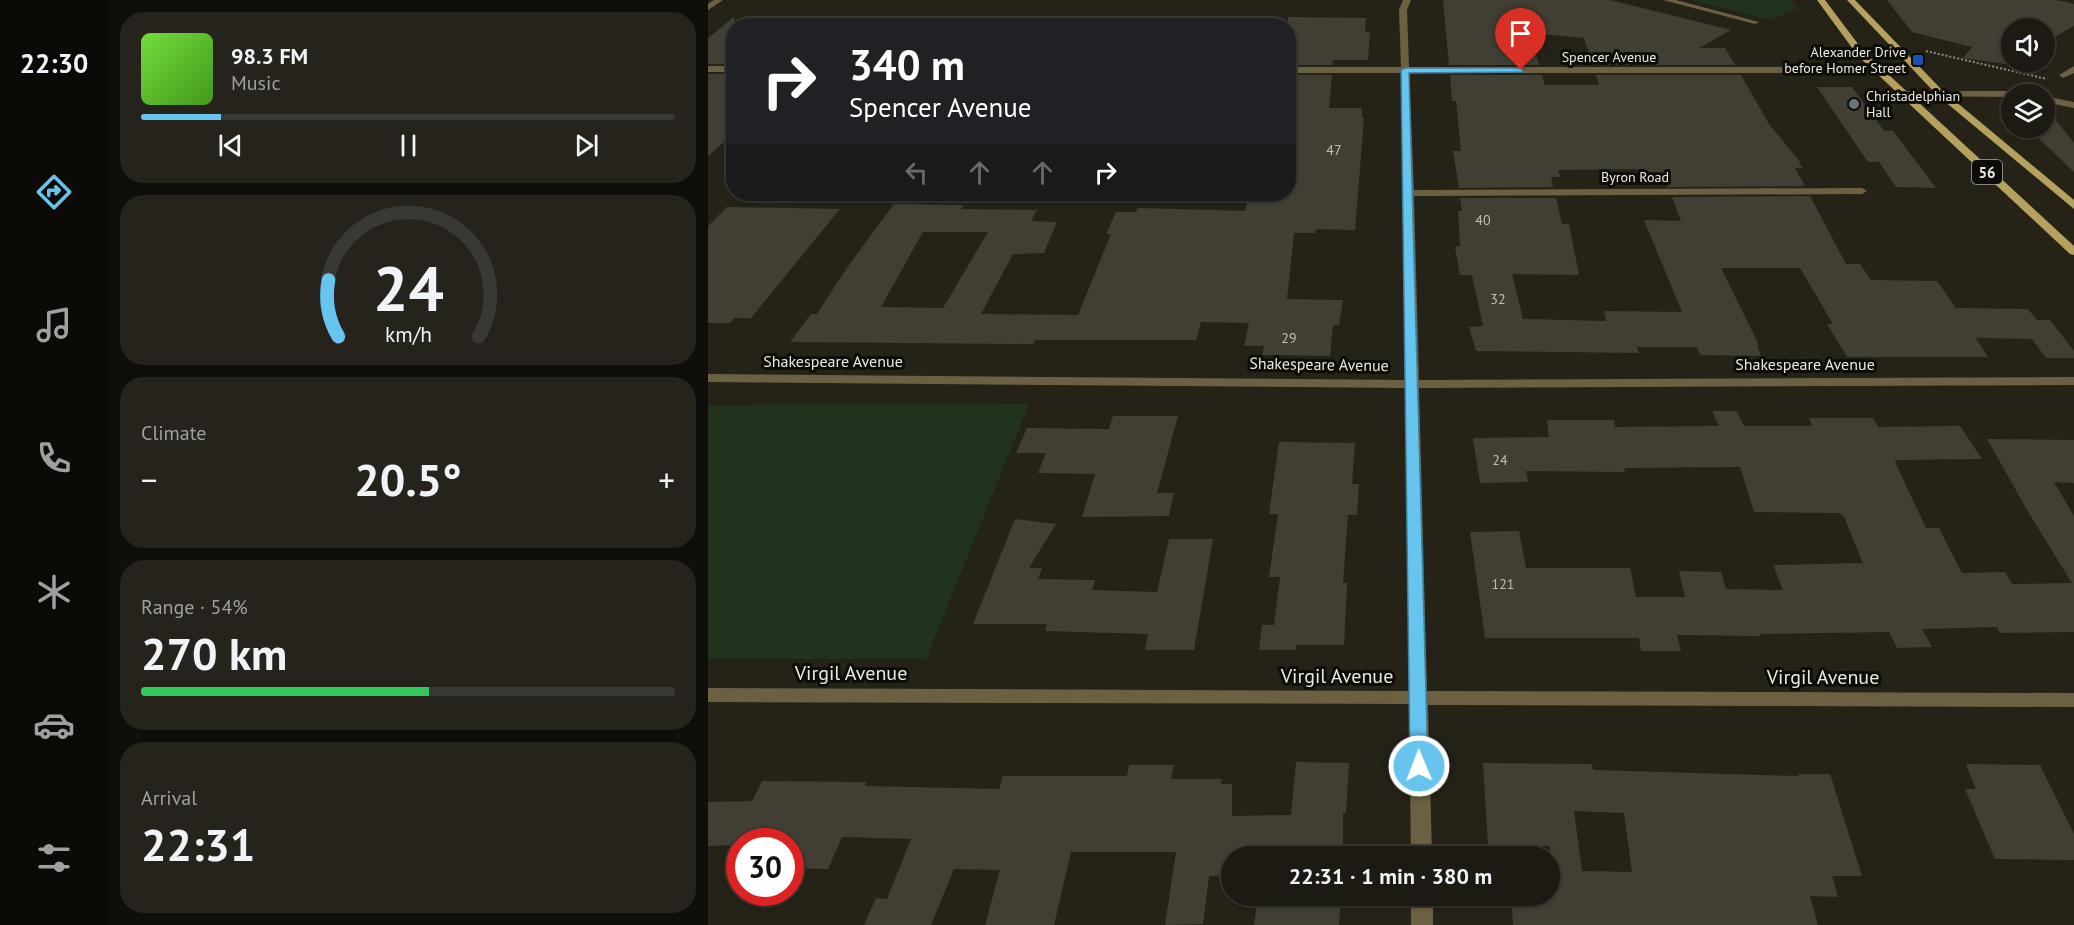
<!DOCTYPE html>
<meta charset="utf-8">
<style>
:root{--surface:#1c1a12;--page:#25231b;--text:#f1f3f6;--muted:#a0a19f;--line:#3a3832;--accent:#66c4ef}
body{margin:0;font-family:"PT Sans",sans-serif;background:var(--page);color:var(--text);height:100vh;display:flex;flex-direction:column;font-size:22px;white-space:nowrap}
*{box-sizing:border-box;margin:0}
p{font-size:20px;color:var(--muted)}
.icon{flex:none;width:33px;height:33px;fill:none;stroke:currentColor;stroke-width:2;stroke-linecap:round;stroke-linejoin:round}
.map{position:relative;flex:1;overflow:hidden}
.sheet{display:flex;flex-direction:column;gap:12px;padding:12px;background:#0f0e0a;width:600px}
.sheet>*{flex:none}
.banner{position:absolute;left:18px;top:18px;width:570px;height:183px;border-radius:24px;box-shadow:0 2px 4px #0004,0 0 0 2px var(--line);background:#202124;color:#fff;overflow:hidden}
.tools{position:absolute;left:1293px;top:18px;display:grid;gap:12px}
.tools a{display:grid;place-items:center;width:54px;height:54px;border-radius:50%;background:var(--surface);box-shadow:0 2px 4px #0004,0 0 0 2px var(--line);font-size:30px}
.speed{position:absolute;left:18px;top:828px;display:flex;gap:12px;font-size:30px;font-weight:700;text-align:center}
.speed>*{display:grid;place-content:center;width:78px;height:78px;border-radius:50%;background:var(--surface);box-shadow:0 2px 4px #0004,0 0 0 2px var(--line);line-height:1}
.speed .limit{border:9px solid #d22;background:#fff;color:#111}
.pin{position:absolute;display:grid;place-items:center;width:51px;height:51px;color:#fff;margin:-62px -26px;border-radius:50% 50% 50% 0;rotate:-45deg;box-shadow:0 0 6px #0007}
.pin .icon{rotate:45deg}
.me{position:absolute;width:66px;margin:-33px;rotate:359deg;stroke-linejoin:round;filter:drop-shadow(0 0 4px #0008)}
.turn{display:flex;align-items:center;gap:21px;height:126px;padding:0 24px;font-size:27px}
.turn .icon{width:78px;height:78px;stroke-width:2.5}
.turn b{display:block;font-size:42px;line-height:51px}
.lanes{display:flex;align-items:center;height:57px;padding:0 24px;background:#0003;justify-content:center;gap:30px;direction:ltr}
.lanes .off{opacity:.35}
.big{font-size:45px;font-weight:800;line-height:1.1}
.sheet .tile{flex:1;display:flex;flex-direction:column;justify-content:center;gap:9px;min-width:0;padding:0 21px;border-radius:24px;background:var(--page)}
.sheet .dial{align-items:center;gap:0}
.dial svg{height:156px;overflow:visible;fill:none;stroke:var(--line);stroke-width:7;stroke-linecap:round;text-anchor:middle}
.dial text{fill:var(--text);stroke:none}
.song{display:flex;align-items:center;gap:18px}
.cover{width:72px;height:72px;border-radius:9px;background:linear-gradient(135deg,hsl(100 70% 55%),hsl(100 70% 35%))}
.played{height:6px;border-radius:3px;background:linear-gradient(90deg,var(--accent) 15%,var(--line) 15%)}
.keys{display:flex;justify-content:space-around;direction:ltr}
.heat{display:flex;justify-content:space-between;align-items:center;font-size:33px;direction:ltr}
.charge{height:9px;border-radius:4px;background:linear-gradient(90deg,#34c759 54%,var(--line) 0)}
.trip{position:absolute;left:513px;top:846px;width:339px;height:60px;border-radius:30px;background:var(--surface);box-shadow:0 2px 4px #0004,0 0 0 2px var(--line);font-weight:800;line-height:60px;text-align:center}
main{display:flex;flex:1;min-height:0}
.tab-bar{display:flex;flex-direction:column;width:108px;justify-content:space-around;align-items:center;background:#0b0a07;color:var(--muted)}
.tab-bar .icon{width:42px;height:42px}
.tab-bar .on{color:var(--accent)}
.tab-bar b{font-size:27px;color:var(--text)}
.map>svg:first-child{display:block}
.green{fill:#21321d}
.building{fill:#413f33;fill-rule:evenodd}
.lines{fill:none;stroke-linecap:round;stroke-linejoin:round}
.path{stroke:#8d8c82;stroke-width:2;stroke-dasharray:2 2;stroke-linecap:butt}
.minor{fill:#6b6142;fill-rule:evenodd}
.major{fill:#b5a05d;fill-rule:evenodd}
.route{fill:#66c4ef;stroke:#427f9b;stroke-width:1.5}
.transit-dot{fill:#1a4fb4;stroke:#0d0c08;stroke-width:2}
.worship-dot{fill:#6b7280;stroke:#0d0c08;stroke-width:2}
.labels{text-anchor:middle;dominant-baseline:central;stroke-width:6;stroke-linejoin:round;paint-order:stroke}
.far-poi-label{font-size:14px;fill:#eae9e1;stroke:#0d0c08;text-anchor:end}
.far-street-label{font-size:14px;fill:#eae9e1;stroke:#0d0c08}
.number-label{font-size:14px;fill:#c0beb6}
.shield{fill:#0d0c08;stroke:#a8a7a0;stroke-width:1.5}
.shield-label{font-size:15px;font-weight:bold;fill:#eae9e1}
.street-label{font-size:16px;fill:#eae9e1;stroke:#0d0c08}
.near-street-label{font-size:20px;fill:#eae9e1;stroke:#0d0c08}
</style>
<main>
<nav class="tab-bar">
<b>22:30</b>
<svg class="icon on" aria-label="directions" viewBox="0 0 24 24"><path d="M12 3l9 9-9 9-9-9zM9 14v-3h6M13 9l2 2-2 2"/></svg>
<svg class="icon" aria-label="music" viewBox="0 0 24 24"><path d="M9 18V5l10-2v13"/><circle cx="6" cy="18" r="3"/><circle cx="16" cy="16" r="3"/></svg>
<svg class="icon" aria-label="phone" viewBox="0 0 24 24"><path d="M5 4h4l2 5-3 2q2 4 5 5l2-3 5 2v4C11 20 4 13 5 4z"/></svg>
<svg class="icon" aria-label="climate" viewBox="0 0 24 24"><path d="M12 3v18M4 7l16 10M4 17L20 7"/></svg>
<svg class="icon" aria-label="car" viewBox="0 0 24 24"><path d="M5 17H2v-5l4-1 3-4h7l3 4 3 1v5h-3M9 17h6M6 11h13"/><circle cx="7" cy="17" r="2"/><circle cx="17" cy="17" r="2"/></svg>
<svg class="icon" aria-label="filters" viewBox="0 0 24 24"><path d="M4 7h16M4 17h16"/><circle cx="9" cy="7" r="2"/><circle cx="15" cy="17" r="2"/></svg>
</nav>
<section class="sheet">
<div class="tile">
<div class="song"><i class="cover"></i><div><b>98.3 FM</b><p>Music</p></div></div>
<div class="played"></div>
<div class="keys"><svg class="icon" aria-label="previous" viewBox="0 0 24 24"><path d="M18 5L8 12l10 7zM5 5v14"/></svg><svg class="icon" aria-label="pause" viewBox="0 0 24 24"><path d="M8 5v14M16 5v14"/></svg><svg class="icon" aria-label="next" viewBox="0 0 24 24"><path d="M6 5l10 7-10 7zM19 5v14"/></svg></div>
</div>
<div class="tile dial"><svg viewBox="0 0 100 80">
<path d="M14 69A42 42 0 1 1 86 69"/>
<path d="M14 69A42 42 0 0 1 9 40" stroke="#66c4ef"/>
<text x="50" y="56" font-size="32" font-weight="700">24</text>
<text x="50" y="72" font-size="11">km/h</text>
</svg></div>
<div class="tile"><p>Climate</p>
<div class="heat"><a>−</a><b class="big">20.5°</b><a>+</a></div>
</div>
<div class="tile"><p>Range · 54%</p><b class="big">270 km</b><div class="charge"></div></div>
<div class="tile"><p>Arrival</p><b class="big">22:31</b></div>
</section>
<div class="map">
<svg width="1366" height="925" viewBox="0 0 1366 925">
<rect width="100%" height="100%" fill="#252318"/>
<!-- green -->
<path class="green" d="M983 0H1084L1090 8 1062 20Z
M321 404 218 659H0V405Z"/>
<!-- building -->
<path class="building" d="M735 0H902L1023 30 991 48H1017L1027 65H885L876 38 822 33 831 65H741Z
M1179 0H1349L1366 4V26L1336 43V28H1304V62H1315L1312 66 1255 58 1264 47 1204 32Z
M26 17V64H0V38Z
M580 17 658 18 657 32H662L660 60H625L624 65H580Z
M0 74H26V133L0 156Z
M580 75H624L621 108H654V118H656L647 230 608 229 607 233H586L579 299 635 300 631 325H625L622 356 554 355 556 346H536L541 323 493 322 488 340H327L325 344 82 342 103 314H109L138 269 186 204 256 205 253 209 329 210 323 221 349 222 336 253 305 254 273 314 370 315 403 234H398L408 212H428L430 208 537 211 541 194 580 195ZM215 232H280L235 308 173 307Z
M742 75H834L837 85H891L888 75H1033L1061 124 1093 163H1091L1095 168H1087L1097 186 960 187 954 172H930L929 169 850 170 853 177H843L845 187 751 188 745 151H753L748 101H744Z
M1109 87H1144L1176 131H1185L1228 188 1188 187 1171 162H1160Z
M1336 105 1366 143V172L1320 128H1336Z
M1102 196 1138 264H1152L1163 280 1229 281 1248 308 1320 309 1329 320H1342L1366 351V358H1338L1324 339 1268 338 1280 357H1139L1119 324H1125L1092 268H1013L1051 345H1049L1053 356 992 355 989 347H929L931 353 768 351 761 327 775 326 764 275H752L747 247 752 246 750 211H754L752 198H848L854 224H861L871 275 804 274 815 319 898 321 896 311 974 312 936 220 973 221 964 197Z
M19 207 132 209 43 318H26L22 323H0V226Z
M1004 411H1029L1036 426H1104L1101 418H1165L1170 427 1252 426 1274 459 1187 460 1188 464 1218 528H1231L1254 573 1297 572 1304 584 1364 583 1322 515 1279 439 1366 440V483L1346 482 1366 516V632L1292 633 1289 627 1214 629 1224 647 1189 648 1181 632 1052 634 1053 636 969 635 973 651H933L931 638H777L762 532 811 531 818 568H922L928 597H977L971 571 1013 572 1018 589 1075 590 1065 565 1155 563 1136 517 1131 513 1046 512 1032 467 916 468 917 472 818 471 820 482 772 483 765 438 841 437 839 420H906L907 427 1011 426Z
M405 416H470L449 493H466L461 516 374 517 387 474 330 473 338 453H308L319 428 401 429Z
M571 442 647 443 644 484H651L649 515H640L635 583H639L636 645H588V650H551L554 625H566L572 577H561L570 514H561Z
M307 519 348 524 321 568H334L330 579 387 580 384 590 449 592 461 539H505L486 650H437L440 634 337 631 339 624H265Z
M588 762 641 763 638 813H635V856H524V875L501 876 495 924 457 925 468 852H363L346 925H277L292 870 246 869 223 925H156L168 898 179 899 203 839 134 837 120 869 82 868V842H32V845L0 846V802L44 801 54 781 158 782 157 786 291 789 295 776H419L421 765H466L463 779H514L513 784H524V816L583 815Z
M775 763 884 764 885 770 1091 776 1090 774H1122L1154 876H1124L1130 897 1102 896 1110 925H805L803 896H842V846H780ZM866 811 916 813 924 872 874 871Z
M1258 764 1332 765 1366 834V860L1287 859 1257 789H1268Z
M550 896H633L631 925H546Z"/>
<g class="lines">
<!-- path -->
<path class="path" d="M1218 51 1339 79"/>
<!-- minor -->
<path class="minor" d="M6 0H15L0 10V4Z
M695 0H703L699 10 701 67H1114L1118 70 1114 73H701L706 190 1154 188 1159 191 1154 194 706 196 711 380 1366 377V385L711 388 719 691 1366 693V707L720 705 724 856H703L701 704 0 702V688L701 691 698 388 0 382V374L698 380 693 73H580V67H693L691 10Z
M955 0H968L1051 22 1047 24Z
M0 66H26V72H0Z
M1366 66V73L1355 78 1351 75Z
M1190 91H1312L1317 94H1304V97L1193 96 1188 93Z
M1336 96 1366 102V108L1336 102Z
M703 896H725V925H703Z"/>
<!-- major -->
<path class="major" d="M1109 0H1117L1156 52 1366 246V255L1362 254 1150 56Z
M1139 0H1147L1235 91 1366 200V209L1229 95Z"/>
</g>
<!-- route -->
<path class="route" d="M813 68 816 72 701 73 720 766 717 771H704L702 766 693 70 697 68Z"/>
<!-- markers -->
<rect class="transit-dot" x="1204" y="54" width="12" height="12" rx="3"/>
<circle class="worship-dot" cx="1146" cy="104" r="6"/>
<g class="labels">
<!-- far-poi labels -->
<g class="far-poi-label">
<text x="1198" y="52">Alexander Drive<tspan x="1198" dy="16">before Homer Street</tspan></text>
<text x="1158" y="96" text-anchor="start">Christadelphian<tspan x="1158" dy="16">Hall</tspan></text>
</g>
<!-- far-street labels -->
<g class="far-street-label">
<text x="901" y="57">Spencer Avenue</text>
<text x="927" y="177">Byron Road</text>
</g>
<!-- number labels -->
<g class="number-label">
<text x="626" y="150">47</text>
<text x="775" y="220">40</text>
<text x="790" y="299">32</text>
<text x="581" y="338">29</text>
<text x="792" y="460">24</text>
<text x="795" y="584">121</text>
</g>
<!-- shield labels -->
<rect class="shield" x="1264" y="160" width="30" height="24" rx="4.5"/>
<g class="shield-label">
<text x="1279" y="172">56</text>
</g>
<!-- street labels -->
<g class="street-label">
<text x="125" y="361">Shakespeare Avenue</text>
<text transform="translate(611 364) rotate(1)">Shakespeare Avenue</text>
<text x="1097" y="364">Shakespeare Avenue</text>
</g>
<!-- near-street labels -->
<g class="near-street-label">
<text x="143" y="673">Virgil Avenue</text>
<text x="629" y="676">Virgil Avenue</text>
<text x="1115" y="677">Virgil Avenue</text>
</g>
</g>
</svg>
<div class="tools">
<a><svg class="icon" aria-label="sound" viewBox="0 0 24 24"><path d="M4 9h4l5-4v14l-5-4H4zM17 9q2 3 0 6"/></svg></a>
<a><svg class="icon" aria-label="layers" viewBox="0 0 24 24"><path d="M12 4l9 5-9 5-9-5zM3 14l9 5 9-5"/></svg></a>
</div>
<div class="speed"><div class="limit">30</div></div>
<div class="pin" style="left:813px;top:70px;background:#d93025"><svg class="icon" aria-label="arrive" viewBox="0 0 24 24"><path d="M6 21V4h12l-3 4 3 4H6"/></svg></div>
<svg class="me" style="left:711px;top:766px" viewBox="-20 -20 40 40"><circle r="17" fill="#66c4ef" stroke="#fff" stroke-width="3"/><path d="M0-11L8 9 0 5-8 9z" fill="#fff"/></svg>
<div class="trip">22:31 · 1 min · 380 m</div>
<div class="banner">
<div class="turn"><svg class="icon" aria-label="right" viewBox="0 0 24 24"><path d="M7 20v-9h11M14 6l5 5-5 5"/></svg><div><b>340 m</b>Spencer Avenue</div></div>
<div class="lanes"><svg class="icon off" aria-label="left" viewBox="0 0 24 24"><path d="M17 20v-9H6M10 6l-5 5 5 5"/></svg><svg class="icon off" aria-label="ahead" viewBox="0 0 24 24"><path d="M12 20V5M6 11l6-6 6 6"/></svg><svg class="icon off" aria-label="ahead" viewBox="0 0 24 24"><path d="M12 20V5M6 11l6-6 6 6"/></svg><svg class="icon" aria-label="right" viewBox="0 0 24 24"><path d="M7 20v-9h11M14 6l5 5-5 5"/></svg></div>
</div>
</div>
</main>
